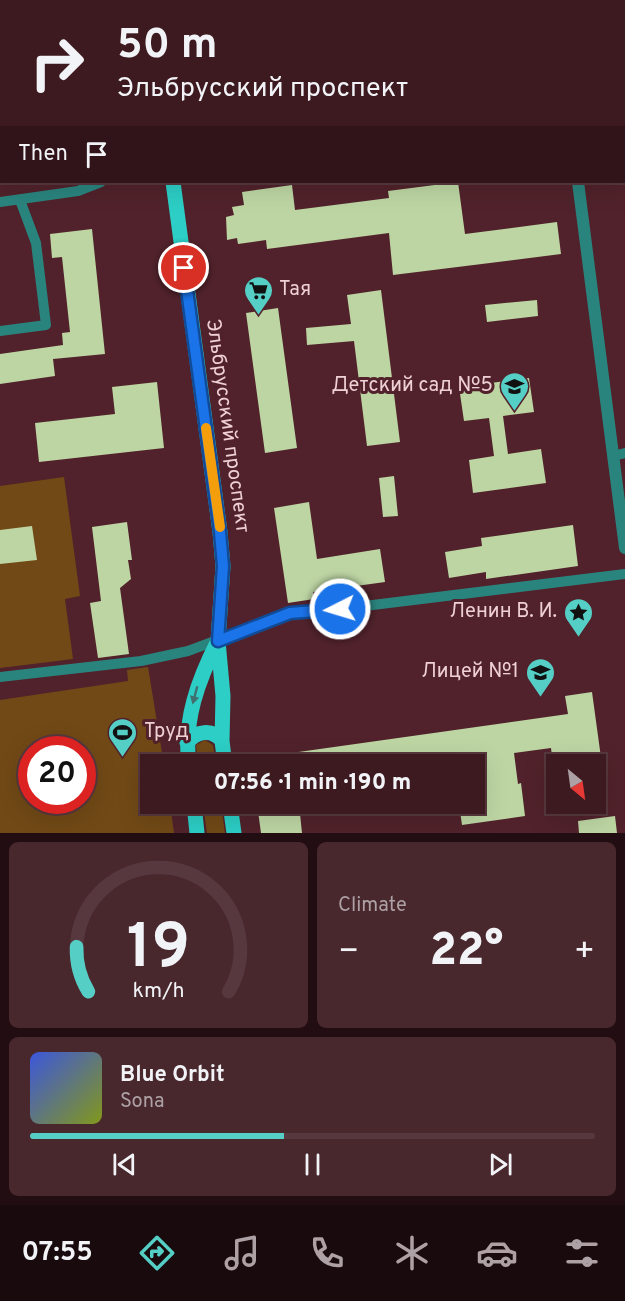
<!DOCTYPE html>
<meta charset="utf-8">
<style>
:root{--surface:#3d1a20;--page:#48272d;--text:#f1f3f6;--muted:#ada1a5;--line:#56383e;--accent:#55cec5}
body{margin:0;font-family:Overpass,sans-serif;background:var(--page);color:var(--text);height:100vh;display:flex;flex-direction:column;font-size:22px;white-space:nowrap}
*{box-sizing:border-box;margin:0}
p{font-size:20px;color:var(--muted)}
.icon{flex:none;width:33px;height:33px;fill:none;stroke:currentColor;stroke-width:2;stroke-linecap:round;stroke-linejoin:round}
.map{position:relative;height:833px;overflow:hidden}
.side{display:flex;flex-direction:column;gap:9px;padding:9px;background:#220e12;flex:1}
.side>*{flex:none}
.hud{position:absolute;left:0px;top:0px;width:626px;height:183px;box-shadow:0 6px 24px #0002,0 0 0 2px var(--line);background:#3d1a20;color:var(--text);overflow:hidden}
.needle{width:39px;rotate:151deg}
.fabs{position:absolute;left:546px;top:754px;display:grid;gap:12px}
.fabs a{display:grid;place-items:center;width:60px;height:60px;border-radius:0px;background:var(--surface);box-shadow:0 6px 24px #0002,0 0 0 2px var(--line);font-size:30px}
.speed{position:absolute;left:18px;top:736px;display:flex;gap:12px;font-size:30px;font-weight:700;text-align:center}
.speed>*{display:grid;place-content:center;width:78px;height:78px;border-radius:50%;background:var(--surface);box-shadow:0 6px 24px #0002,0 0 0 2px var(--line);line-height:1}
.speed .limit{border:9px solid #d22;background:#fff;color:#111}
.pin{position:absolute;display:grid;place-items:center;width:51px;height:51px;color:#fff;margin:-26px;border:3px solid #fff;border-radius:50%;box-shadow:0 2px 6px #0007}
.me{position:absolute;width:66px;margin:-33px;rotate:265deg;stroke-linejoin:round;filter:drop-shadow(0 0 4px #0008)}
.turn{display:flex;align-items:center;gap:21px;height:126px;padding:0 18px;font-size:27px}
.turn .icon{width:78px;height:78px;stroke-width:2.5}
.turn b{display:block;font-size:42px;line-height:51px}
.then{display:flex;align-items:center;height:57px;padding:0 18px;background:#0003;gap:12px;font-size:22px}
.big{font-size:45px;font-weight:800;line-height:1.1}
.side .card{flex:1;display:flex;flex-direction:column;justify-content:center;gap:9px;min-width:0;padding:0 21px;border-radius:9px;background:var(--page)}
.side .dial{align-items:center;gap:0}
.dial svg{height:156px;overflow:visible;fill:none;stroke:var(--line);stroke-width:7;stroke-linecap:round;text-anchor:middle}
.dial text{fill:var(--text);stroke:none}
.song{display:flex;align-items:center;gap:18px}
.cover{width:72px;height:72px;border-radius:9px;background:linear-gradient(135deg,hsl(230 70% 55%),hsl(70 70% 35%))}
.played{height:6px;border-radius:3px;background:linear-gradient(90deg,var(--accent) 45%,var(--line) 45%)}
.keys{display:flex;justify-content:space-around;direction:ltr}
.heat{display:flex;justify-content:space-between;align-items:center;font-size:33px;direction:ltr}
.side .tiles{flex:1;display:grid;gap:9px;grid-template-columns:1fr 1fr}
.card:last-child{grid-column:span 2}
.trip{position:absolute;left:140px;top:754px;width:345px;height:60px;border-radius:0px;background:var(--surface);box-shadow:0 6px 24px #0002,0 0 0 2px var(--line);font-weight:800;line-height:60px;text-align:center}
.dock{display:flex;height:96px;justify-content:space-around;align-items:center;background:#180a0d;color:var(--muted)}
.dock .icon{width:42px;height:42px}
.dock .selected{color:var(--accent)}
.dock b{font-size:27px;color:var(--text)}
.map>svg:first-child{display:block}
.green{fill:#714916;fill-rule:evenodd}
.building{fill:#bdd5a3}
.lines{fill:none;stroke-linecap:round;stroke-linejoin:round}
.service{stroke:#2a847e;stroke-width:10}
.minor{stroke:#2a847e;stroke-width:12}
.primary{stroke:#2ccec5;stroke-width:15}
.oneway{fill:#406f70}
.route-casing{stroke:#114b97;stroke-width:15}
.route{stroke:#1a73e8;stroke-width:10}
.slow{stroke:#f59e0b;stroke-width:10}
.labels{text-anchor:middle;dominant-baseline:central;stroke-width:6;stroke-linejoin:round;paint-order:stroke}
.poi-label{font-size:20px;fill:#efd0d4;stroke:#51222b;text-anchor:end}
.street-label{font-size:20px;fill:#efd0d4;stroke:#51222b}
</style>
<div class="map">
<svg width="625" height="833" viewBox="0 0 625 833">
<rect width="100%" height="100%" fill="#51222b"/>
<!-- green -->
<path class="green" d="M64 477 80 596 65 599 73 659 0 668V486Z
M148 667 164 765H150V804H170L174 833H0V700L128 681 127 670ZM32 750H82V801H32Z
M205 740 213 745 216 765H198L196 745Z
M203 804H221L225 833H207Z"/>
<!-- building -->
<path class="building" d="M458 182 465 234 557 222 561 254 393 275 389 233 267 249 266 240 238 244 237 238 227 240 226 217 234 215 232 207 244 205 242 192 292 185 295 210 389 198 388 191Z
M92 229 105 354 53 359 55 376 0 384V354L63 345 62 333 70 332 62 257 52 258 50 234Z
M381 290 400 442 367 446 354 341 307 345 306 328 351 324 347 295Z
M537 300 538 316 487 322 485 305Z
M278 308 297 448 265 453 246 313Z
M529 378 534 412 503 416 508 454 541 449 546 483 473 493 469 460 494 456 489 418 464 421 459 387Z
M157 382 164 448 39 462 35 423 115 414 112 387Z
M394 476 398 516 383 517 379 478Z
M309 502 317 559 380 549 385 582 313 592 314 599 288 603 274 508Z
M127 522 132 560H128L131 579 120 588 129 654 98 658 90 603 101 601 92 527Z
M573 525 578 566 486 579V572L449 578 445 552 482 546 481 538Z
M32 526 37 560 0 564V530Z
M592 692 602 765H575V762L553 765 551 748 514 753 518 784 521 783 525 816 462 825 459 804H474V765H270V756L568 714 565 696Z
M257 804H299L302 833H261Z
M615 816 617 833H579L578 821Z"/>
<g class="lines">
<!-- service -->
<path class="service" d="M40 2H52
M0 6H2
M0 202 78 191 101 182
M0 331 46 325 36 243 20 200
M613 456 625 453
M0 677 141 661 188 651 290 613 340 609 625 574"/>
<!-- minor -->
<path class="minor" d="M556 0 557 2
M624 49H625
M0 141H2
M578 182 625 548"/>
<!-- primary -->
<path class="primary" d="M150 0V2
M173 182 220 532 223 566 218 641 223 696 222 741 225 765
M187 743C196 731 212 728 222 741
M189 765C183 721 198 680 218 641
M194 804 197 833
M230 804 234 833"/>
</g>
<!-- one-way arrows -->
<defs><path id="oneway-solid" d="M-6-.8H1V-3.2L6.5 0L1 3.2V.8H-6Z" transform="scale(1.5)"/></defs>
<use class="oneway" href="#oneway-solid" transform="translate(195 695) rotate(105)"/>
<g class="lines">
<defs>
<path id="route" d="M184 268 220 532 223 566 218 641 290 613 340 609"/>
</defs>
<!-- route casing -->
<use href="#route" class="route-casing"/>
<!-- route -->
<use href="#route" class="route"/>
<!-- slow -->
<path class="slow" d="M206 428 220 527"/>
</g>
<!-- icons -->
<defs>
<symbol id="supermarket-pin" viewBox="-11 -11 22 30"><path d="M0 17L-7.5 6A9.5 9.5 0 1 1 7.5 6Z" fill="#55cec5" stroke="#51222b"/><path d="M-6-5.5h2.5l.6 2H6L4.5 2H-2.5L-4.4-4H-6ZM-1.5 3.2a1.3 1.3 0 1 0 .1 0ZM3 3.2a1.3 1.3 0 1 0 .1 0Z" fill="#111"/></symbol>
<symbol id="school-pin" viewBox="-11 -11 22 30"><path d="M0 17L-7.5 6A9.5 9.5 0 1 1 7.5 6Z" fill="#55cec5" stroke="#51222b"/><path d="M0-5L7-2L0 1L-7-2ZM-4 1L0 2.5L4 1V4Q0 6-4 4Z" fill="#111"/></symbol>
<symbol id="sight-pin" viewBox="-11 -11 22 30"><path d="M0 17L-7.5 6A9.5 9.5 0 1 1 7.5 6Z" fill="#55cec5" stroke="#51222b"/><path d="M0-6L1.8-2.2L6-1.7L2.9 1.2L3.7 5.4L0 3.3L-3.7 5.4L-2.9 1.2L-6-1.7L-1.8-2.2Z" fill="#111"/></symbol>
<symbol id="stadium-pin" viewBox="-11 -11 22 30"><path d="M0 17L-7.5 6A9.5 9.5 0 1 1 7.5 6Z" fill="#55cec5" stroke="#51222b"/><path d="M0-5a6.5 5 0 1 0 0 10a6.5 5 0 1 0 0-10ZM-3.5-1.8h7v3.6h-7Z" fill="#111"/></symbol>
</defs>
<g fill-rule="evenodd">
<use href="#supermarket-pin" x="242" y="274" width="33" height="45"/>
<use href="#school-pin" x="498" y="370" width="33" height="45"/>
<use href="#sight-pin" x="562" y="596" width="33" height="45"/>
<use href="#school-pin" x="524" y="656" width="33" height="45"/>
<use href="#stadium-pin" x="106" y="716" width="33" height="45"/>
</g>
<g class="labels">
<!-- poi labels -->
<g class="poi-label">
<text x="279" y="290" text-anchor="start">Тая</text>
<text x="493" y="386">Детский сад №5</text>
<text x="557" y="612">Ленин В. И.</text>
<text x="519" y="672">Лицей №1</text>
<text x="144" y="732" text-anchor="start">Труд</text>
</g>
<!-- street labels -->
<g class="street-label">
<text transform="translate(227 426) rotate(82)">Эльбрусский проспект</text>
</g>
</g>
</svg>
<div class="fabs">
<a><svg class="needle" viewBox="-14 -14 28 28"><path d="M0-13l5 13h-10z" fill="#e53935"/><path d="M0 13l5-13h-10z" fill="#ada1a5"/></svg></a>
</div>
<div class="speed"><div class="limit">20</div></div>
<div class="pin" style="left:184px;top:268px;background:#d93025"><svg class="icon" aria-label="arrive" viewBox="0 0 24 24"><path d="M6 21V4h12l-3 4 3 4H6"/></svg></div>
<svg class="me" style="left:340px;top:609px" viewBox="-20 -20 40 40"><circle r="17" fill="#1a73e8" stroke="#fff" stroke-width="3"/><path d="M0-11L8 9 0 5-8 9z" fill="#fff"/></svg>
<div class="trip">07:56 · 1 min · 190 m</div>
<div class="hud">
<div class="turn"><svg class="icon" aria-label="right" viewBox="0 0 24 24"><path d="M7 20v-9h11M14 6l5 5-5 5"/></svg><div><b>50 m</b>Эльбрусский проспект</div></div>
<div class="then">Then<svg class="icon" aria-label="arrive" viewBox="0 0 24 24"><path d="M6 21V4h12l-3 4 3 4H6"/></svg></div>
</div>
</div>
<section class="side">
<div class="tiles">
<div class="card dial"><svg viewBox="0 0 100 80">
<path d="M14 69A42 42 0 1 1 86 69"/>
<path d="M14 69A42 42 0 0 1 8 46" stroke="#55cec5"/>
<text x="50" y="56" font-size="32" font-weight="700">19</text>
<text x="50" y="72" font-size="11">km/h</text>
</svg></div>
<div class="card"><p>Climate</p>
<div class="heat"><a>−</a><b class="big">22°</b><a>+</a></div>
</div>
<div class="card">
<div class="song"><i class="cover"></i><div><b>Blue Orbit</b><p>Sona</p></div></div>
<div class="played"></div>
<div class="keys"><svg class="icon" aria-label="previous" viewBox="0 0 24 24"><path d="M18 5L8 12l10 7zM5 5v14"/></svg><svg class="icon" aria-label="pause" viewBox="0 0 24 24"><path d="M8 5v14M16 5v14"/></svg><svg class="icon" aria-label="next" viewBox="0 0 24 24"><path d="M6 5l10 7-10 7zM19 5v14"/></svg></div>
</div>
</div>
</section>
<nav class="dock">
<b>07:55</b>
<svg class="icon selected" aria-label="directions" viewBox="0 0 24 24"><path d="M12 3l9 9-9 9-9-9zM9 14v-3h6M13 9l2 2-2 2"/></svg>
<svg class="icon" aria-label="music" viewBox="0 0 24 24"><path d="M9 18V5l10-2v13"/><circle cx="6" cy="18" r="3"/><circle cx="16" cy="16" r="3"/></svg>
<svg class="icon" aria-label="phone" viewBox="0 0 24 24"><path d="M5 4h4l2 5-3 2q2 4 5 5l2-3 5 2v4C11 20 4 13 5 4z"/></svg>
<svg class="icon" aria-label="climate" viewBox="0 0 24 24"><path d="M12 3v18M4 7l16 10M4 17L20 7"/></svg>
<svg class="icon" aria-label="car" viewBox="0 0 24 24"><path d="M5 17H2v-5l4-1 3-4h7l3 4 3 1v5h-3M9 17h6M6 11h13"/><circle cx="7" cy="17" r="2"/><circle cx="17" cy="17" r="2"/></svg>
<svg class="icon" aria-label="filters" viewBox="0 0 24 24"><path d="M4 7h16M4 17h16"/><circle cx="9" cy="7" r="2"/><circle cx="15" cy="17" r="2"/></svg>
</nav>
